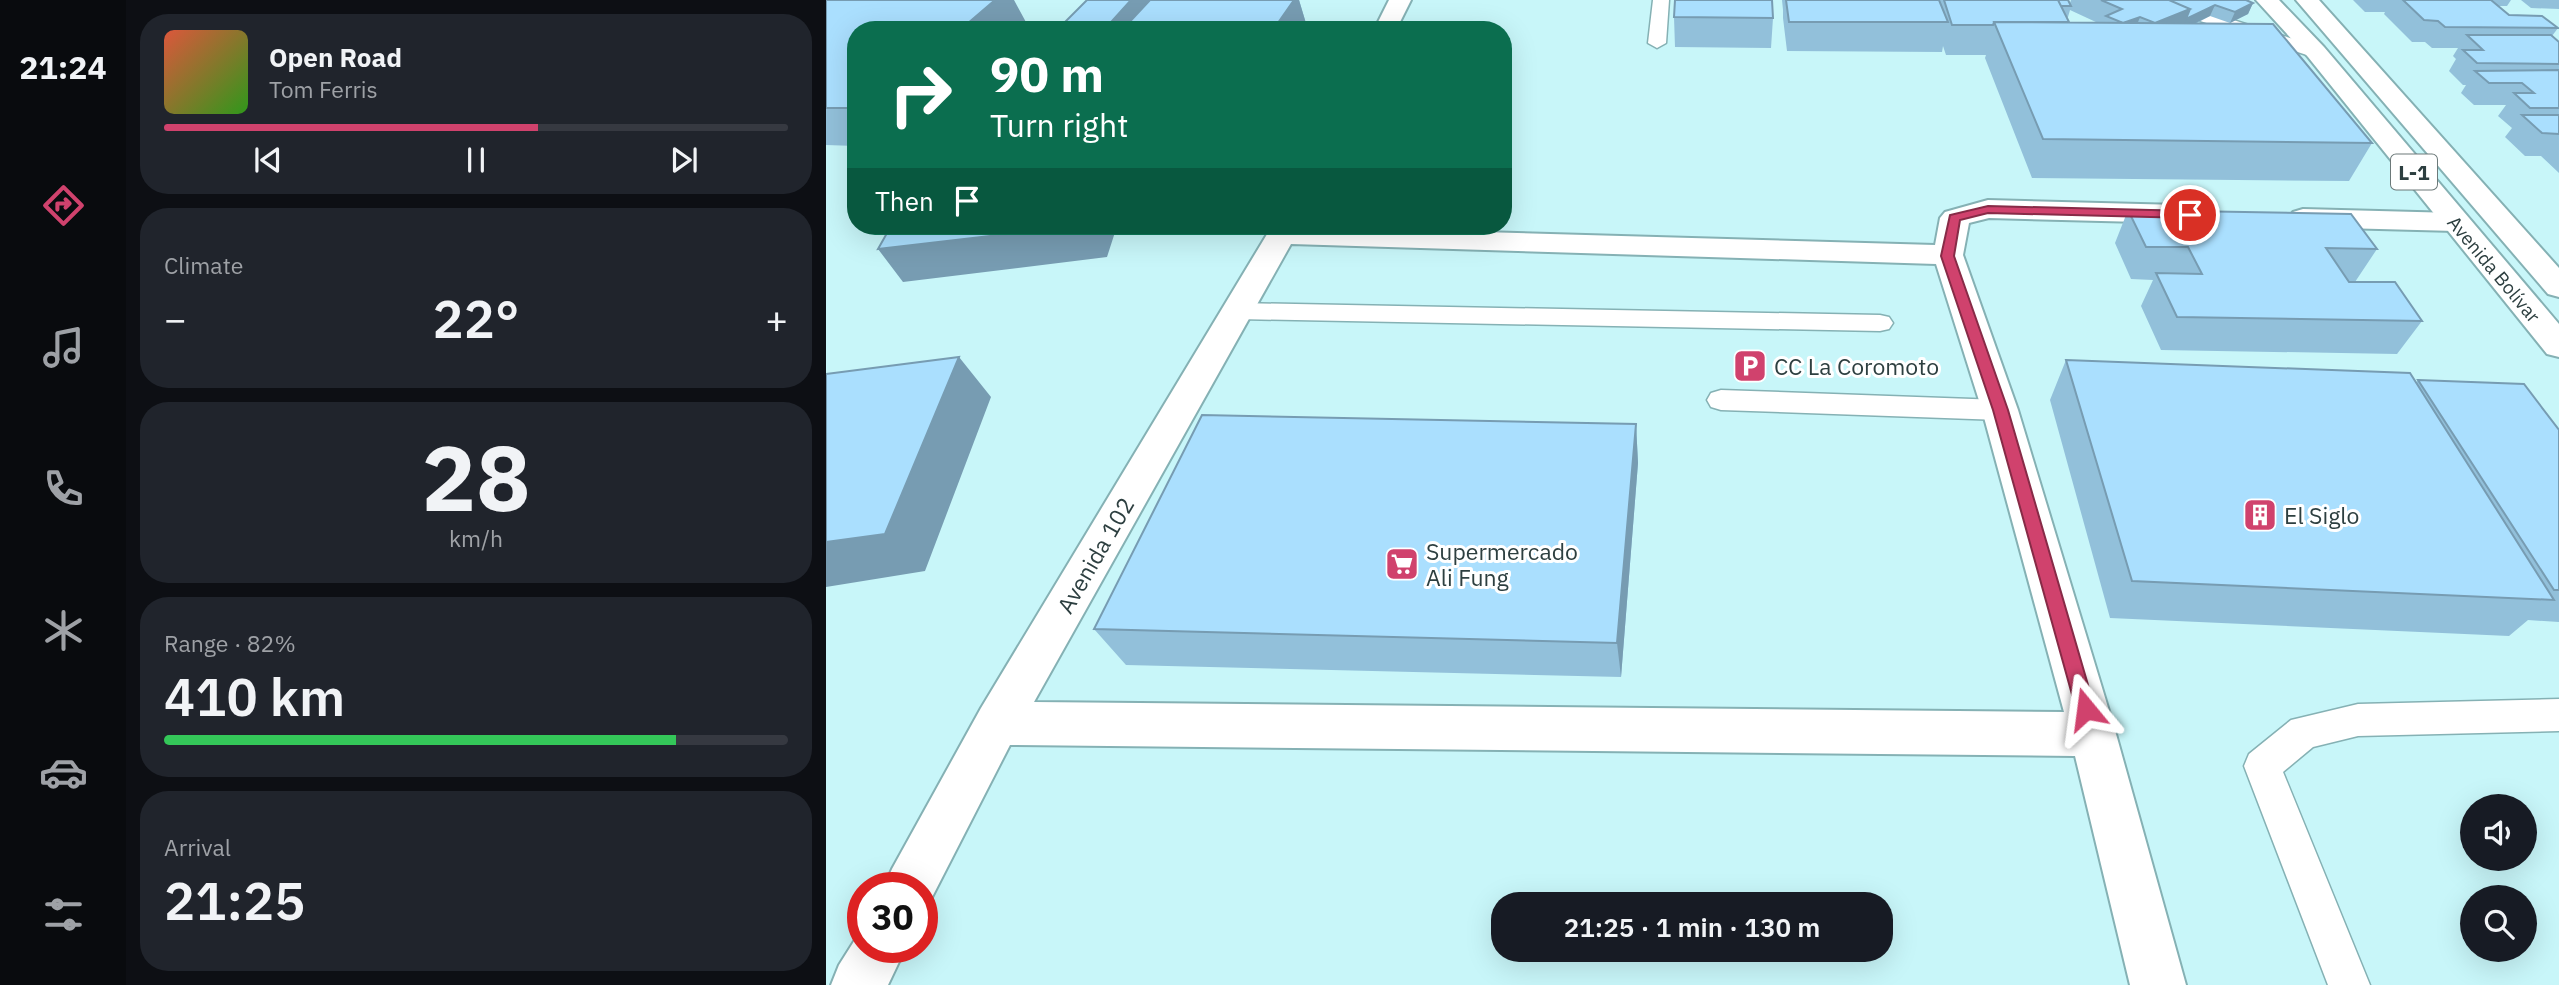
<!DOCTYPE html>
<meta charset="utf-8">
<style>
:root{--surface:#171b24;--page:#20242c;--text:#f1f3f6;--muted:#9ea1a6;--line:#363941;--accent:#d0426d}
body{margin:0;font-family:"IBM Plex Sans",sans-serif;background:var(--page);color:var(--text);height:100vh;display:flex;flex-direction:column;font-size:26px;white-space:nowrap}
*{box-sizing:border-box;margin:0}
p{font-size:23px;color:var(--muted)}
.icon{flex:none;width:38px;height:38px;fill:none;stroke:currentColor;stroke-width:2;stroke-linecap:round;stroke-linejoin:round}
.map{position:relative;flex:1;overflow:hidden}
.panel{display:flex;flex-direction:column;gap:14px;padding:14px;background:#0d0f14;width:700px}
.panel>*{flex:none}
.guide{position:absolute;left:21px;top:21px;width:665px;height:214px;border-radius:28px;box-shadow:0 7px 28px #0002;background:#0b6e4f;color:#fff;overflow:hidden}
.tools{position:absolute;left:1634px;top:794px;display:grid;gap:14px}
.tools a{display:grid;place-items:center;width:77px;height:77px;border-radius:50%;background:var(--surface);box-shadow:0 7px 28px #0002;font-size:35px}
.speed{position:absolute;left:21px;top:872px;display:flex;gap:14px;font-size:35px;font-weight:700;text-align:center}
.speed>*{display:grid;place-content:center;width:91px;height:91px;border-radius:50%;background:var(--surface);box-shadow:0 7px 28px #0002;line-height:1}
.speed .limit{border:10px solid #d22;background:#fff;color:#111}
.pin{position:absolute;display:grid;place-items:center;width:60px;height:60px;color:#fff;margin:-30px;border:4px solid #fff;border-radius:50%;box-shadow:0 2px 7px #0007}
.me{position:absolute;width:77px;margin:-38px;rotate:344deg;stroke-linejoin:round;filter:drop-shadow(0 0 5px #0008)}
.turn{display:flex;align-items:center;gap:24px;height:147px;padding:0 28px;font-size:32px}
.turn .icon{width:91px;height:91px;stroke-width:2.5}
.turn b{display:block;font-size:49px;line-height:60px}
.then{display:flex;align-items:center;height:66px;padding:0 28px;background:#0003;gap:14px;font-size:26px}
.big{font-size:52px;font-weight:600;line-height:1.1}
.panel .widget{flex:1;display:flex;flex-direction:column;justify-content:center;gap:10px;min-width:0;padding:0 24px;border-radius:28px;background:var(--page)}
.panel .dial{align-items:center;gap:0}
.dial b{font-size:91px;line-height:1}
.song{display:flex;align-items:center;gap:21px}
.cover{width:84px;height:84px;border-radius:10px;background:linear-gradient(135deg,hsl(10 70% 55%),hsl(110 70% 35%))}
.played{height:7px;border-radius:4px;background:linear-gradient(90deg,var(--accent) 60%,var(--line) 60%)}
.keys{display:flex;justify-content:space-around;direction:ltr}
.heat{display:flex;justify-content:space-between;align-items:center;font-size:38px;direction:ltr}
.charge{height:10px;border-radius:5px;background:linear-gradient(90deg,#34c759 82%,var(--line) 0)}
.trip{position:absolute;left:665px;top:892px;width:402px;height:70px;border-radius:28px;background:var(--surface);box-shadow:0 7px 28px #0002;font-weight:600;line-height:70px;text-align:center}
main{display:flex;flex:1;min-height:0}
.menu{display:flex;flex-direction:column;width:126px;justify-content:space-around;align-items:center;background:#090b0e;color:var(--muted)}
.menu .icon{width:49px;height:49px}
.menu .on{color:var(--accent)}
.menu b{font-size:32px;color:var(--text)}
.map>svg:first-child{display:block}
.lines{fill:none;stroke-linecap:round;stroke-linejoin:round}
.lane-casing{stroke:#85b1b4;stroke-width:3}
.street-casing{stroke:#85b1b4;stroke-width:4}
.primary-casing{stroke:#85b1b4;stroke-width:4}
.lane{fill:#fff;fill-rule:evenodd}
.street{fill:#fff;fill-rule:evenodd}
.primary{fill:#fff;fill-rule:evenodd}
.wall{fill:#92c0da;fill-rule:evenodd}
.shaded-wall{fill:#779cb2}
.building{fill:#aadffe;stroke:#779cb2;stroke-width:2}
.route{fill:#d0426d;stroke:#872b47;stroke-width:2}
.labels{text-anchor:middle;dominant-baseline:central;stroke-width:6;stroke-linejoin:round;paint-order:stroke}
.far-street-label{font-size:19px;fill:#2d3f40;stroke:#fff}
.shield{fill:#fff;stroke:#6c7979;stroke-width:2}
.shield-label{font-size:21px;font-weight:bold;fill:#2d3f40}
.poi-label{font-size:23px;fill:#2d3f40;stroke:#fff;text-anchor:start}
.street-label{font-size:23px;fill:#2d3f40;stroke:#fff}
</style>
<main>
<nav class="menu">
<b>21:24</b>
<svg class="icon on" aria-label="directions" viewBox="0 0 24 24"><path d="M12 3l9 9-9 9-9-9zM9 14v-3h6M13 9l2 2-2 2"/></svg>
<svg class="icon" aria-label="music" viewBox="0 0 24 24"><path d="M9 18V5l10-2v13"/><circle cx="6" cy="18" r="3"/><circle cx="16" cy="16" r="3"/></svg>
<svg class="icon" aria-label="phone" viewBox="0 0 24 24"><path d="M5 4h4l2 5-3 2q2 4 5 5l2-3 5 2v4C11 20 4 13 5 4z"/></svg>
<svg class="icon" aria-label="climate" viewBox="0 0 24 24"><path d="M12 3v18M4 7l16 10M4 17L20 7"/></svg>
<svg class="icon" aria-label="car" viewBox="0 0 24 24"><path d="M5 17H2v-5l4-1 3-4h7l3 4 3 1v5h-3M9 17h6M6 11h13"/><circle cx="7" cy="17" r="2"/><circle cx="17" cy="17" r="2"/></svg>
<svg class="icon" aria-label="filters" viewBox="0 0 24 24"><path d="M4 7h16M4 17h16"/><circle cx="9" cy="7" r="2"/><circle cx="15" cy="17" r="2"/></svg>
</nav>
<section class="panel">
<div class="widget">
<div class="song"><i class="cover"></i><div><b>Open Road</b><p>Tom Ferris</p></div></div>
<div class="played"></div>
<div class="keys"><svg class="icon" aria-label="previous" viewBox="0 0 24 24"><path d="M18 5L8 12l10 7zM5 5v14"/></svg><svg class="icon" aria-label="pause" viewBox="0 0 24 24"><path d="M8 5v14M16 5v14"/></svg><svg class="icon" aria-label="next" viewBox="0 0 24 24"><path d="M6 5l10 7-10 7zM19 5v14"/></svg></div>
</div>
<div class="widget"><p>Climate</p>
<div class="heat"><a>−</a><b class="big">22°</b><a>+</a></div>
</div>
<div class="widget dial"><b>28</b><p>km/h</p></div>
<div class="widget"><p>Range · 82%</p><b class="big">410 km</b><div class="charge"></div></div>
<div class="widget"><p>Arrival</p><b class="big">21:25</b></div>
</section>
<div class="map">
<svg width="1733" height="985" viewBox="0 0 1733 985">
<rect width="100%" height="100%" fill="#c8f6f9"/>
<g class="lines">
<defs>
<path id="lane" d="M827 0H843L840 43 831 48 822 43Z
M1319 0H1344L1496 48 1499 52 1490 57 1484 56 1321 4Z
M412 303 1054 315 1063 317 1067 323 1063 329 1054 331 412 319 403 317 400 311 403 305Z
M895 390 1174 400 1184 403 1188 410 1184 417 1174 420 895 410 885 407 881 400 885 393Z
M1733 699V731L1532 736 1487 747 1457 772 1544 985H1502L1418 766 1423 754 1465 720 1532 704Z"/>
<path id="street" d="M563 0H585L570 30H548Z
M1162 200 1354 205 1364 208 1368 214 1364 220 1354 223 1163 218 1143 223 1137 255 1192 410 1290 734 1360 985H1304L1249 756 184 745 102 905 96 908V887H58L66 869 155 708 446 226 1109 245 1114 218 1119 212ZM465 244 1110 264 1156 410 1238 712 208 702Z
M1477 209 1629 213 1639 216 1644 222 1639 228 1629 231 1477 227 1467 224 1462 218 1467 212Z
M37 927V947H80L62 985H5L13 965Z"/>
<path id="primary" d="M1430 0H1453L1498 47 1733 324V357L1721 354 1482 57Z
M1470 0H1493L1733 268V297L1722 294Z"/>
</defs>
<!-- lane casing -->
<use href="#lane" class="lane-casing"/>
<!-- street casing -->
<use href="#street" class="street-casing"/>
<!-- primary casing -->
<use href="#primary" class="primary-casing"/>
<!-- lane -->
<use href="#lane" class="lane"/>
<!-- street -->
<use href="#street" class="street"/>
<!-- primary -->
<use href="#primary" class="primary"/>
</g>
<!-- wall -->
<path class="wall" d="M0 0 201 24 195 30H30V146L0 145Z
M261 0H473L482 30H232Z
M956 0H1242L1244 3 1245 0H1420L1427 3 1422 14 1404 23 1384 16 1369 24 1546 143 1523 181 1206 178 1159 58 1160 55H1120L1117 46 1116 52 961 51 957 18V10ZM1244 10 1272 23 1243 22 1241 17H1242Z
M1527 0H1685L1681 6H1672L1683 15 1732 28 1726 36 1733 42V173L1715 156H1699L1679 137 1686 128 1672 116 1680 105H1648L1635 93 1640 85H1637L1623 71 1630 59 1627 56 1632 48H1606L1599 42H1586L1558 14 1559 12H1539Z
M1695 0H1733V9L1705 8Z
M848 17 947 18 945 48 849 47Z
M1302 210 1551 249 1529 282 1596 321 1571 354 1335 350 1315 306 1327 280 1305 279 1289 243Z
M1240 360 1590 383 1592 380 1733 430V622L1702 620 1683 636 1284 618 1224 400Z
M810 424 812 463 795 677 300 665 268 629Z"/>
<!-- shaded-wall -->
<path class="shaded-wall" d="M169 0H188L201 24 195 30H134Z
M305 0H331L307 30H278Z
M468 0H473L482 30H447Z
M1427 3 1422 14 1404 23 1409 12Z
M1389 5 1384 16 1355 30 1329 23 1364 9Z
M1314 17 1306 38 1297 23Z
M249 226H291L281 257 77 282 52 249Z
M133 357 165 397 99 571 0 587V542Z
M810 424 812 463 795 677 791 643Z"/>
<!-- building -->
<path class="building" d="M0 0H169L134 30H30V108H0Z
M261 0H305L278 30 232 29Z
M324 0H468L447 30H393L395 27 353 26 351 30H296Z
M849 0H946L947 18 848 17Z
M960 0H1113L1122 22H963Z
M1118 0H1232L1243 22H1168L1167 25H1126Z
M1232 0H1242L1245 6H1235Z
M1275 0H1343L1364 9 1329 23 1314 17 1297 23 1280 16 1296 9Z
M1343 0H1420L1427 3 1409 12 1389 5 1360 19 1364 9Z
M1577 0H1665L1683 15 1716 16 1732 28 1619 27 1612 21 1598 20Z
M1168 22 1447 24 1546 143 1217 139Z
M1641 35H1725L1733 42V64L1651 63 1637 50H1657Z
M1733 70V108H1704L1688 93H1708L1696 83H1663L1649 71Z
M1696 115H1733V134L1716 133Z
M1302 210 1525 214 1551 249 1500 248 1523 282H1569L1596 321 1351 317 1330 273 1376 274 1362 247H1320Z
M65 226H249L52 249Z
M133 357 59 534 0 542V374Z
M1240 360 1584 373 1728 600 1306 581Z
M1592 380 1698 384 1733 430V590H1728Z
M376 415 810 424 791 643 268 629Z"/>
<!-- route -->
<path class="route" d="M1162 206 1364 211 1370 215 1364 218 1162 213 1134 220 1128 256 1182 410 1269 709 1266 715 1260 718 1253 715 1250 709 1167 410 1115 256 1124 215Z"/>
<!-- icons -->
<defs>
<symbol id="parking-square" viewBox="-11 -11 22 22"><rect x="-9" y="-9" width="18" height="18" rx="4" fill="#d0426d" stroke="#fff"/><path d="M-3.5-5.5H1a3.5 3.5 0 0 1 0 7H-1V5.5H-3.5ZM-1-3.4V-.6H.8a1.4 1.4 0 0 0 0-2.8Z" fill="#fff"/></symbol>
<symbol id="building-square" viewBox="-11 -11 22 22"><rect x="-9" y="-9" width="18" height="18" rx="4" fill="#d0426d" stroke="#fff"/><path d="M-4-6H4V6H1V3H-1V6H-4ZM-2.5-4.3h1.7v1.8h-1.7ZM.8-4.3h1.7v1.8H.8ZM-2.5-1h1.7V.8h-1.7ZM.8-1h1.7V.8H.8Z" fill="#fff"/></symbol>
<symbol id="supermarket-square" viewBox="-11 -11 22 22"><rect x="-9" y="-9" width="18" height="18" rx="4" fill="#d0426d" stroke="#fff"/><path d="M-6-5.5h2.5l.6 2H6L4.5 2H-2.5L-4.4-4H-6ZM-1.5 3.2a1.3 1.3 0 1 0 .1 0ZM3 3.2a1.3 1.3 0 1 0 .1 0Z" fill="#fff"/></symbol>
</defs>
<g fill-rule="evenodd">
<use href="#parking-square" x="905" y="347" width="38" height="38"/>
<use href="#building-square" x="1415" y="496" width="38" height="38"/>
<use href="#supermarket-square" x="557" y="545" width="38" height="38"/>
</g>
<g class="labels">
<!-- far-street labels -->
<g class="far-street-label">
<text transform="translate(1668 269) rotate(50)">Avenida Bolívar</text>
</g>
<!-- shield labels -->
<rect class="shield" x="1565" y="154.5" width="46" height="35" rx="5"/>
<g class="shield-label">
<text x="1588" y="172">L-1</text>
</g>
<!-- poi labels -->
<g class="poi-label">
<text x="948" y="366">CC La Coromoto</text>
<text x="1458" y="515">El Siglo</text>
<text x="600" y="551">Supermercado<tspan x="600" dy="26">Ali Fung</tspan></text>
</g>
<!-- street labels -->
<g class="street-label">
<text transform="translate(269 555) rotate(-60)">Avenida 102</text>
</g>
</g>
</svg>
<div class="tools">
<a><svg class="icon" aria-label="sound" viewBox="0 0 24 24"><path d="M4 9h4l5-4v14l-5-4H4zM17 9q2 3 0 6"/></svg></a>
<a><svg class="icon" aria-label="search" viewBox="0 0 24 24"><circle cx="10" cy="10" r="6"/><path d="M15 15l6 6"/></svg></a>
</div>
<div class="speed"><div class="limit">30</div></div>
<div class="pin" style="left:1364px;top:215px;background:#d93025"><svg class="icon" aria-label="arrive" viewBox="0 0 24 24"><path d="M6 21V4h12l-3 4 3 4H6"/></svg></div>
<svg class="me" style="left:1260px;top:709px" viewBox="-20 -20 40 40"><path d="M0-17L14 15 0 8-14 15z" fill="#d0426d" stroke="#fff" stroke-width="4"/></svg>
<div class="trip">21:25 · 1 min · 130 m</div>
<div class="guide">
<div class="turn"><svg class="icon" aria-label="right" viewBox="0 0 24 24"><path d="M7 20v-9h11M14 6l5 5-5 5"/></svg><div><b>90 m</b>Turn right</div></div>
<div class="then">Then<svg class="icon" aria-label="arrive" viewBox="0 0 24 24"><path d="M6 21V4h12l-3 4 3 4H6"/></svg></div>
</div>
</div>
</main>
